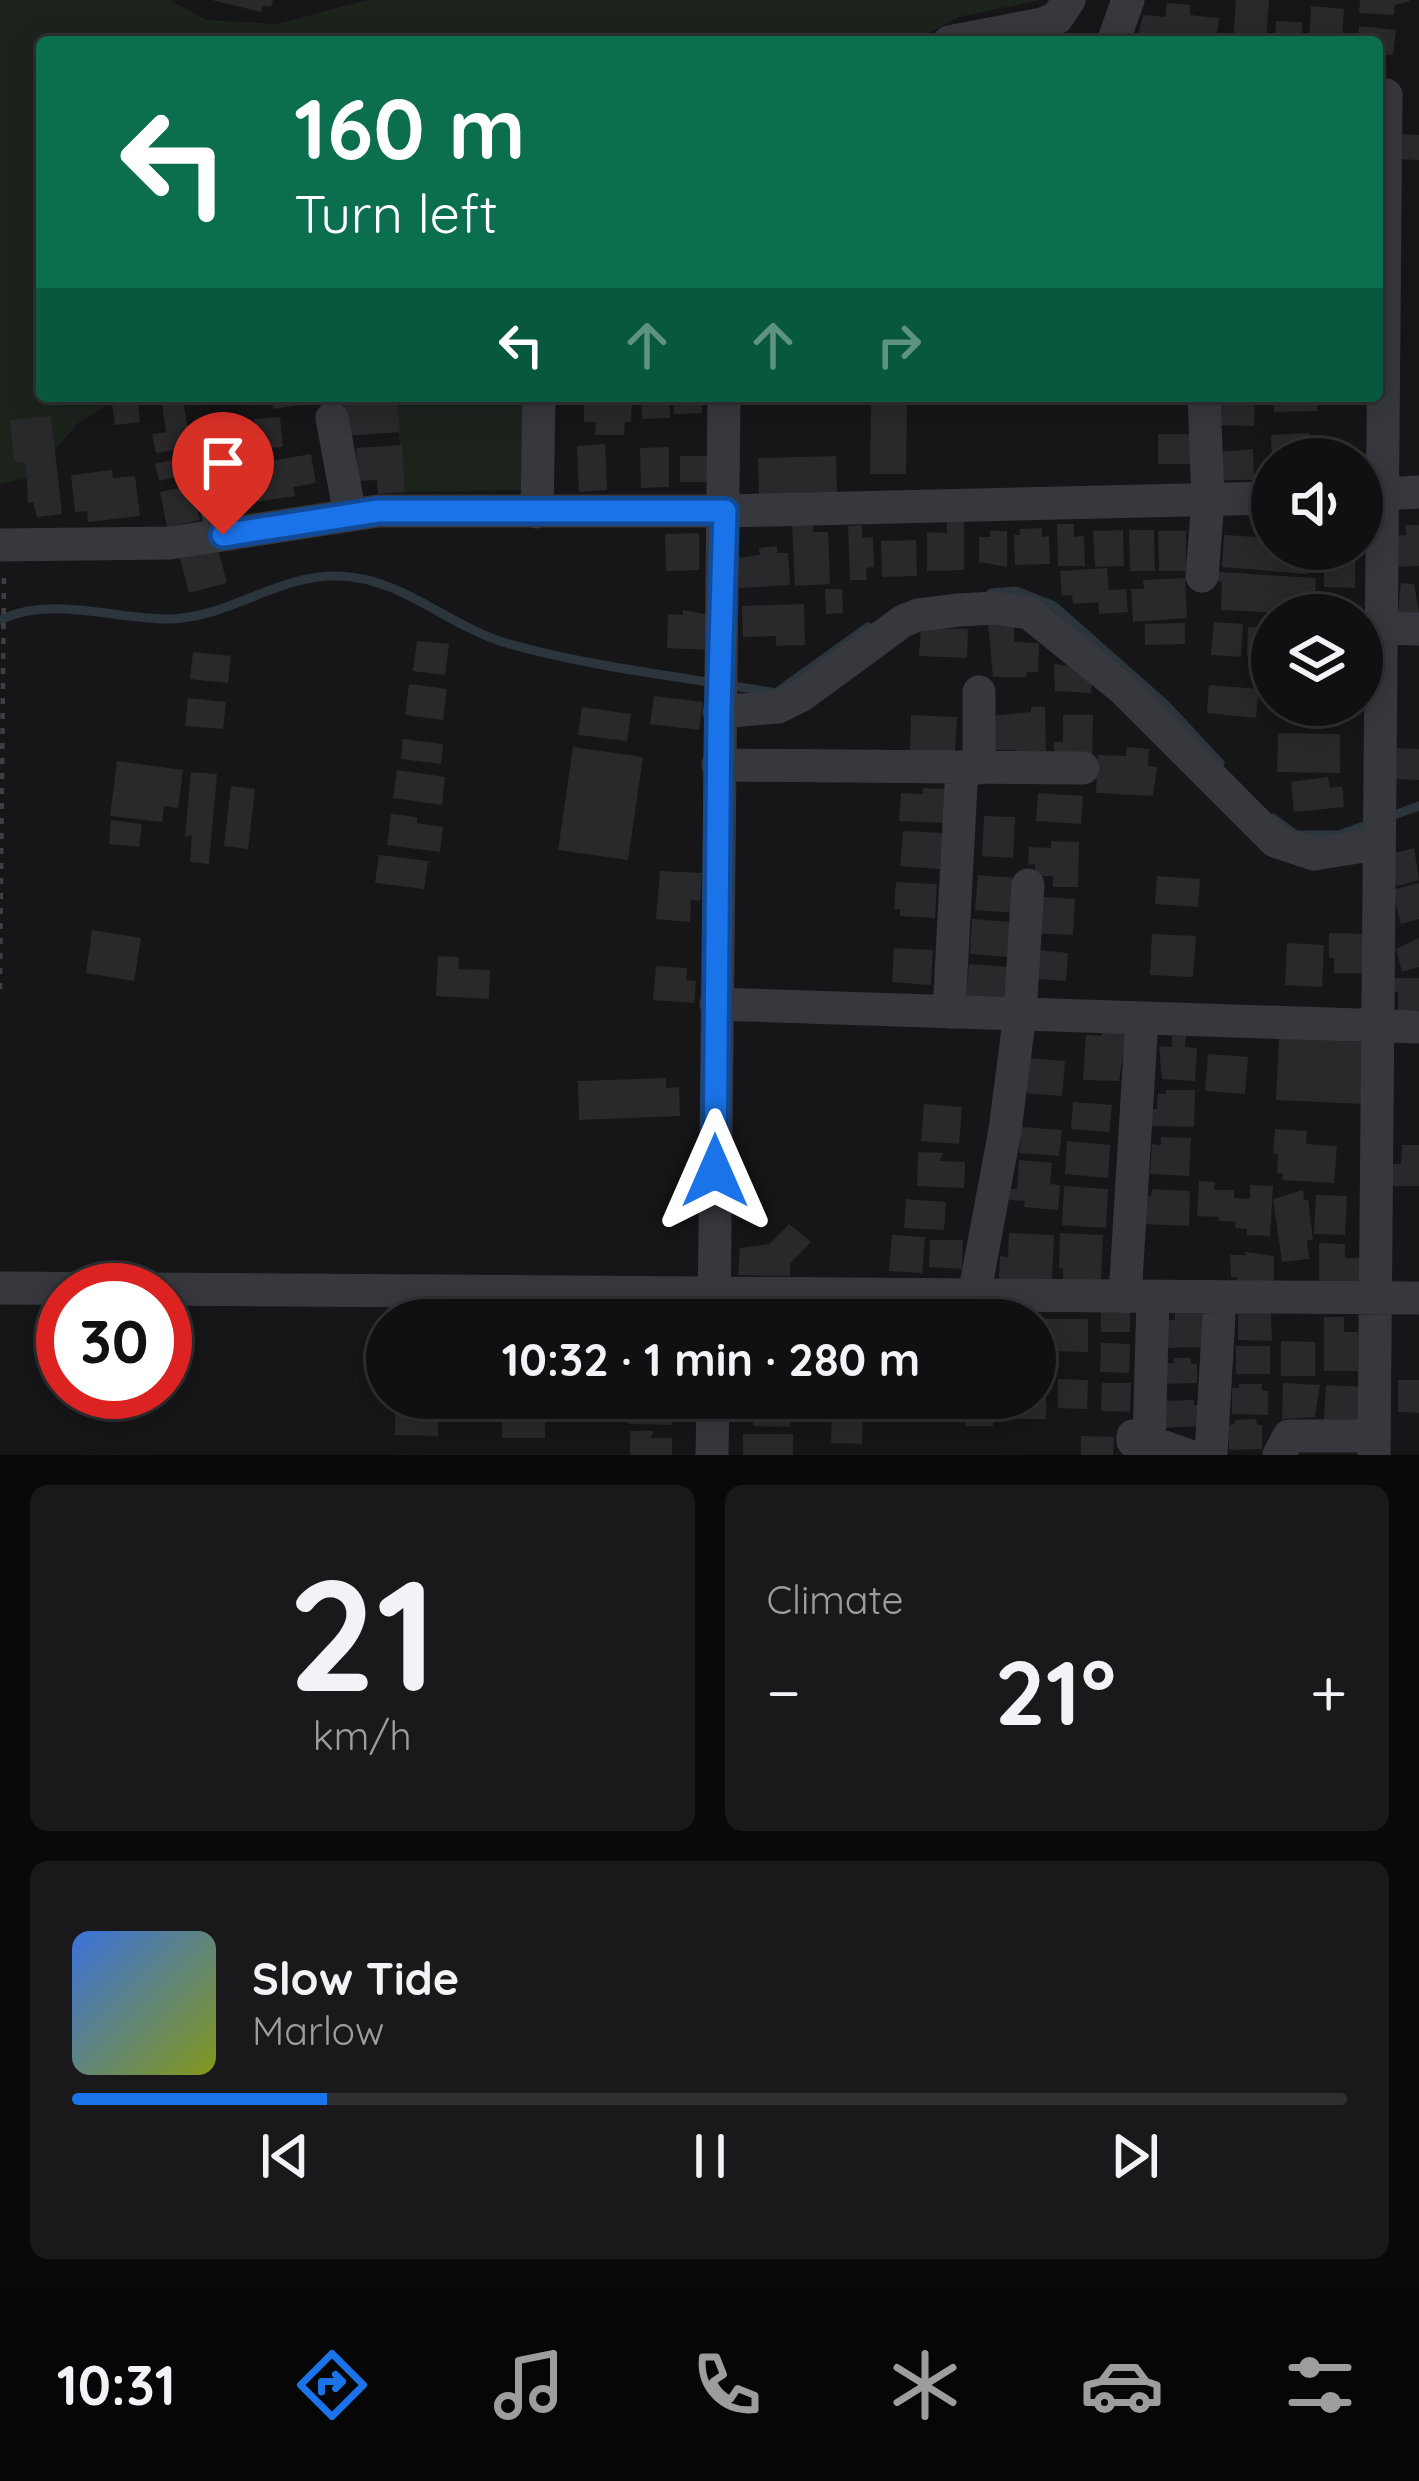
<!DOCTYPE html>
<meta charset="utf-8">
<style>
:root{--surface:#101012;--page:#19191b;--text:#f1f3f6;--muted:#9c9d9f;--line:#303032;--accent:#1a73e8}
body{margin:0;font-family:Quicksand,sans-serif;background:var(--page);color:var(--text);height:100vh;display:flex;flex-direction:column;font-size:45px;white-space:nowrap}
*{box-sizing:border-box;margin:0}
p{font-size:39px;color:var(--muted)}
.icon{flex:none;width:66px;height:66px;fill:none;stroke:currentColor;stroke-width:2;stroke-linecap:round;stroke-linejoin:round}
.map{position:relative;height:1455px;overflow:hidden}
.side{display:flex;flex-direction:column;gap:30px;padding:30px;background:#09090a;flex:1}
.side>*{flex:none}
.guide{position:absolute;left:36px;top:36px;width:1347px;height:366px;border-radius:12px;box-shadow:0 6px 30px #0003,0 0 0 3px var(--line);background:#0b6e4f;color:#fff;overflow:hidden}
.controls{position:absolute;left:1251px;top:438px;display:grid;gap:24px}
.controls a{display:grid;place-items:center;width:132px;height:132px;border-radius:50%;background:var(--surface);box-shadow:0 6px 30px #0003,0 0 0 3px var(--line);font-size:60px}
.speed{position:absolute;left:36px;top:1263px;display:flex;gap:24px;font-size:60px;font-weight:700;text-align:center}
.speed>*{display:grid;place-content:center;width:156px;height:156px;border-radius:50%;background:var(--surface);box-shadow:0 6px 30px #0003,0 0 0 3px var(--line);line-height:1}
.speed .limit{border:18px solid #d22;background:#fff;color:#111}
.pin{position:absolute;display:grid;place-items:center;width:102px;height:102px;color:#fff;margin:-123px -51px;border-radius:50% 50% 50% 0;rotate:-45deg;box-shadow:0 0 12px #0007}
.pin .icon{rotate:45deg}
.me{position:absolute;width:132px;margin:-66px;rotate:0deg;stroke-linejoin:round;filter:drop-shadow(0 0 9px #0008)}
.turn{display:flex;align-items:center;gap:42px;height:252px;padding:0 60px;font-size:54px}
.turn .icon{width:156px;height:156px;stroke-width:2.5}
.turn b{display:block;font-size:84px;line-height:102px}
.lanes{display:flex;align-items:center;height:114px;padding:0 60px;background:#0003;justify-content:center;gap:60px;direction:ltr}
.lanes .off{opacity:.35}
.big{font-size:90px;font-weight:700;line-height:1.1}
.side .tile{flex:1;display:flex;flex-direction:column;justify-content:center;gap:18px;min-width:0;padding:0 42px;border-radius:18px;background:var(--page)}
.side .dial{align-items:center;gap:0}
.dial b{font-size:156px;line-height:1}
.song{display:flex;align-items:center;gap:36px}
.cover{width:144px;height:144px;border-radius:18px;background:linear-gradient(135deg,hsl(220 70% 55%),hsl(70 70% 35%))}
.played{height:12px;border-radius:6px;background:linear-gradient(90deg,var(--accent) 20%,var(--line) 20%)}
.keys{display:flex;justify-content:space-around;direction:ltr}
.heat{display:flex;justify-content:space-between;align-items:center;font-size:66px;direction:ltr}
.side .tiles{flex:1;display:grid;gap:30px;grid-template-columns:1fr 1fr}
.tile:last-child{grid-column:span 2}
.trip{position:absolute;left:366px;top:1299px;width:690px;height:120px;border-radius:60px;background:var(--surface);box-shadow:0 6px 30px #0003,0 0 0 3px var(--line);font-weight:700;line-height:120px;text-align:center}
.tabs{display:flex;height:192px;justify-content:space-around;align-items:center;background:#060607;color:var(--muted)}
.tabs .icon{width:84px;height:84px}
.tabs .selected{color:var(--accent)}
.tabs b{font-size:54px;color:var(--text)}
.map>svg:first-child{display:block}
.green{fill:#1c231d}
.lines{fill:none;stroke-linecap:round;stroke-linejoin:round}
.stream{stroke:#2c353c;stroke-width:9}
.building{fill:#29292c}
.path{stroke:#3d3f44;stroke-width:4.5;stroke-dasharray:6 9;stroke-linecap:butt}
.minor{stroke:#37383d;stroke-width:33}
.route-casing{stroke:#114b97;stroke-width:30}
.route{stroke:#1a73e8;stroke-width:21}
</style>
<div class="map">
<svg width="1419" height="1455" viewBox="0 0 1419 1455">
<rect width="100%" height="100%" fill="#161618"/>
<!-- green -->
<path class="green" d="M0 0H170L206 20 276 24 368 0H1041L959 17 912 42H42V396H122L78 423 32 477 0 484Z
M395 396H529L528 490 405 492Z"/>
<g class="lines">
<!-- stream -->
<path class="stream" d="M991 593 1016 591 1054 606 1165 704 1220 763
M0 620C51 595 117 620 171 619 230 617 280 574 338 576 401 577 448 626 506 643 594 668 686 677 776 693L868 627
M1273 818 1296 835H1339L1419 806"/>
</g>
<!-- building -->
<path class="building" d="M212 0H273L271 7 263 5 261 12Z
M1236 0H1269L1266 42H1233Z
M1360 0H1409L1410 1 1395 5 1394 15 1359 13Z
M1167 3 1190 5V15L1219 18 1216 42H1136L1143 15 1165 17Z
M1311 6 1344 9 1342 42H1309Z
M1276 21 1302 22V42H1275Z
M1359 26 1396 30 1393 55 1377 54V42H1358Z
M1396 134 1419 135V160L1395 159Z
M111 396H137L140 422 115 425Z
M271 396H311L312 403 273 409Z
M584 396 632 399 631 422H625L624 435H595L596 422H584Z
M641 396H669L670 418 642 419Z
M673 396H702V413L674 414Z
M1236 396H1255L1254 426 1219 425 1215 401H1236Z
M1273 396H1317L1318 411 1274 412Z
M397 398 400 432 347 436 344 403Z
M183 400 188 429 183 432 186 448 156 453 152 434 166 432 162 405Z
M871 401H907L906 474H870Z
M51 416 62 514 37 517 33 502 28 503 26 463 14 461 10 420Z
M280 417 283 447 256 449 254 419Z
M1310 433 1312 459H1272L1271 435Z
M1158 434H1193V464H1158Z
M605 444 607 490 579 492 577 446Z
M402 445 405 492 378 494 377 480 359 481 356 448Z
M669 447V487L641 488 640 448Z
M1253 449 1254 480H1218L1217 452Z
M1356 449V454H1368L1369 471H1362V459H1323V450Z
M311 454 316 483 293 487 295 496 240 504 239 495 228 497 223 469Z
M189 456 193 473 159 481 155 464Z
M680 456H708V482H680Z
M836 456 837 492 759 494 758 458Z
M112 470 113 478 135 476 140 516 88 522 87 511 75 512 71 475Z
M193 485 200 520 167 527 160 492Z
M947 522H964V570L927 571V532L947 533Z
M1057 524H1074V537L1084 536 1085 566H1058Z
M813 525V532H828L830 584 795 586 792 526Z
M862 525V538L873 537 874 567 866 568 867 580H850L848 526Z
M1405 525H1419V566L1391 567V536L1406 535Z
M1258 527 1272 528V549H1303V556H1309L1308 574 1222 567 1224 535 1257 537Z
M1042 528V537L1049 536 1050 564 1015 565 1014 535H1020V529Z
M1123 530 1124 566 1095 567 1093 531Z
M1129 530H1154L1155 571H1130Z
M990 531H1007V567L979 562V537H990Z
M1158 531H1186V571H1159Z
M699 533V570L666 571 665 534Z
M916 540 917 576 882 577 881 541Z
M777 546V553H788L790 585 739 588 737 558 760 555 759 548Z
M218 549 227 583 189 593 180 558Z
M1324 549H1355V588L1324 587Z
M1107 568 1109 590 1126 589 1128 612 1099 614 1098 602 1073 604 1072 595 1062 596 1060 571Z
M1218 572 1316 578 1315 592H1325L1323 615 1221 610 1222 582 1218 581Z
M1185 578 1187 618 1133 622 1131 589H1144L1143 580Z
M1401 583 1414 584 1419 613 1398 612Z
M825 589H842L843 613 826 614Z
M804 604 805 645 776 646V636L743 637 742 606Z
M683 610 711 615 710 650 667 648 668 614 683 615Z
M1214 622 1243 624 1241 657 1211 655Z
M1185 623V644L1145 645V624Z
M988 624 1014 625V642L1039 643 1038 672H1027L1026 677H993Z
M1248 627 1272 628 1271 657 1247 656Z
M921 628 968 629 967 658 919 656Z
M417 641 449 644 445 675 413 671Z
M193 652 231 656 228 683 190 679Z
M1054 664 1081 667 1092 677 1091 693 1055 691Z
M409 684 447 689 443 720 405 715Z
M1209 685 1259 689 1256 718 1207 713Z
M654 696 703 702 699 730 650 724Z
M188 698 226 702 223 729 185 726Z
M1310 705H1346V722L1309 721Z
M582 707 631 714 627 741 578 735Z
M1031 707H1045L1046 756H1015V750H993L992 716 1031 712Z
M911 715 957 717 955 752 910 750Z
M1063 715H1093L1092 758H1054V742H1063Z
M1278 733 1340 734V773L1277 772Z
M403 739 443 744 441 764 401 759Z
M573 747 643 757 628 860 558 850Z
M1127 747 1149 749 1148 766 1157 767 1153 796 1096 793 1098 755 1126 756Z
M1388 748 1419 749V780L1387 779Z
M117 761 183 770 178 808 164 806 162 822 110 816Z
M397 770 445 777 442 805 393 798Z
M191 772 217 774 209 864 190 862 192 835 185 837Z
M1328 777 1330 788 1342 786 1344 807 1294 812 1291 782Z
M231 786 255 789 248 849 224 846Z
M923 788 948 789 946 823 899 821 901 793 923 794Z
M1038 793 1083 796 1081 824 1036 821Z
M391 814 417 817V823L443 827 440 852 387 845Z
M984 816 1015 817 1013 858 982 856Z
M111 820 142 824 139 847 109 844Z
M903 831 943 833 940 869 900 866Z
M1051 841 1079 842 1078 887H1053V876H1035V864L1028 865 1029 847 1051 848Z
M1414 848 1419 880 1397 886 1388 855Z
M379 855 428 861 424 889 375 883Z
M660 871 702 873 700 901 691 900 690 922 656 919Z
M978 875 1017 878 1014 913 975 910Z
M1157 876 1200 879 1198 907 1155 904Z
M896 882 937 884 935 918 900 916V909H894Z
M1419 883V919L1401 924 1392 890Z
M1032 896 1075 899 1073 935 1030 933Z
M972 919 1011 922 1008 957 970 954Z
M92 930 141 938 134 981 86 973Z
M1329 933 1366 934V973H1334V958H1329Z
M1152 934 1196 936 1193 977 1150 975Z
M1419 938V967L1402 972 1396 949Z
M1287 943 1324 945 1322 987 1285 985Z
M894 948 933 950 931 985 892 982Z
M1029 949 1068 953 1066 981 1026 978Z
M438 956 459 957 458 969 490 970 489 999 436 996Z
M969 964 1008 967 1005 1002 966 999Z
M656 966 687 968 686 980 696 981 694 1003 653 1000Z
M1388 978H1419V1010H1398V992H1388Z
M1102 1029 1127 1030 1119 1081 1083 1080 1086 1035 1102 1036Z
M1172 1036H1186L1185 1047 1197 1048 1195 1081 1162 1079 1159 1046 1172 1047Z
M1279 1038 1361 1042 1363 1104 1276 1100Z
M1208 1054 1248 1057 1245 1094 1205 1091Z
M1026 1058 1065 1061 1062 1096 1023 1093Z
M666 1078V1088L679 1087 680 1116 579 1120 578 1081Z
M1166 1090H1195L1194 1127 1151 1126V1109H1157L1158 1094H1166Z
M1073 1102 1112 1105 1109 1132 1071 1129Z
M924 1104 962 1107 959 1144 921 1141Z
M1021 1127 1062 1130 1059 1156 1019 1153Z
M1275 1129 1307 1131 1306 1144 1337 1146 1334 1183 1282 1180 1283 1173H1277L1278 1154 1273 1153Z
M1161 1137 1191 1138 1189 1176 1150 1174 1152 1144 1161 1145Z
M1067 1141 1110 1145 1108 1178 1065 1174Z
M1402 1145H1419V1186H1388V1164H1401Z
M918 1152 943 1153 940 1161 965 1162 964 1188 917 1186Z
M1019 1160 1052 1163 1050 1184 1060 1185 1058 1210 1024 1207 1025 1201 1009 1200 1010 1189H1017Z
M1199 1181 1215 1182 1214 1190H1234V1198L1250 1199V1185L1273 1186 1270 1236 1247 1235V1229L1235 1228 1236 1222 1219 1221V1217L1197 1216Z
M1064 1186 1108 1189 1106 1228 1062 1225Z
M1152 1189 1190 1191 1189 1226 1143 1224 1145 1196H1151Z
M1303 1190 1304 1200 1308 1199 1313 1240H1307L1309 1259 1282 1262 1273 1199Z
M1316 1195 1347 1196 1345 1235 1314 1234Z
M906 1199 946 1202 944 1230 904 1228Z
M789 1224 811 1242 790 1263V1276L738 1275 740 1248 769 1244Z
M1009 1233 1054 1235 1052 1281 999 1279 1000 1256 1008 1257Z
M1060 1233 1103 1235 1101 1281 1063 1279V1268H1059Z
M892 1235 925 1237 922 1273 889 1271Z
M930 1240H963L962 1269 929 1267Z
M1319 1243 1345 1244V1258H1361L1360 1282 1319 1281Z
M1245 1252 1274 1256V1281L1237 1282V1277H1231L1230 1255H1245Z
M1101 1303 1130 1304V1332H1101Z
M1202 1308 1203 1347 1164 1348 1163 1320H1175V1309Z
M1238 1313H1271L1272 1341 1238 1340Z
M1324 1317H1344V1332H1358V1371H1324Z
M1042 1319H1088V1352L1042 1351Z
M1281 1341 1315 1342V1376H1281Z
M1101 1343 1130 1344 1129 1373 1100 1372Z
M1236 1346H1270V1374H1236Z
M1174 1358H1191V1364H1197V1383L1164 1384V1363H1174Z
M1058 1379 1088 1380 1087 1409 1058 1408Z
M1398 1380H1419V1413L1398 1412Z
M1102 1383H1131L1130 1412 1101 1411Z
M1283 1383 1320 1385 1315 1417 1282 1419Z
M1239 1384H1262V1391H1268V1415L1232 1414V1388H1239Z
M1326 1385 1366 1387 1364 1422 1324 1420Z
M1035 1391H1046V1419H1002V1398H1035Z
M629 1398H673L672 1425 628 1424Z
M753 1398H791L790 1427 753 1426Z
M884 1398H934L933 1407 884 1405Z
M966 1398H993V1426H965Z
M1194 1400V1405H1201L1202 1426 1161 1428 1160 1401Z
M395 1407 438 1408V1436L395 1435Z
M832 1407 863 1408 862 1444 831 1443Z
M502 1409 545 1410V1438H502Z
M1256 1419 1257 1425H1262V1449L1229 1450V1425L1235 1424V1420Z
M630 1431H654L651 1438H672V1455H630Z
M743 1434H793V1455H743Z
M1081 1436 1114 1437 1113 1455H1081Z"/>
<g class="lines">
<!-- path -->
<path class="path" d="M0 989 4 575"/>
<!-- minor -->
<path class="minor" d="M949 42 1042 24 1057 18 1069 0
M1113 42 1128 0
M332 418 350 515
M201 443 223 535
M1364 495 1419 492
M537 512 539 396
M0 545 170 543 378 511H725L1272 498
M1202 576 1208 500 1204 396
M1380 628 1419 629
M979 692V768
M719 712 778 707 802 695 903 621 918 615 959 610 994 608 1029 613 1123 689 1275 841 1314 854 1377 844
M718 765 1083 768
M716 1004 1419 1027
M949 1012 962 767
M0 1288 1419 1298
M974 1296 1005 1130 1020 1014 1028 885
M1125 1297 1142 1018
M714 1320 724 396
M1133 1441V1436L1187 1455
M1149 1442 1153 1297
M712 1455 713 1398
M1211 1455 1220 1297
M1279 1455 1289 1436H1374
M1374 1455 1386 95"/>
</g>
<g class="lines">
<defs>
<path id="route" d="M223 535 378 511H725L719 708 715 1171"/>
</defs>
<!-- route casing -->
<use href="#route" class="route-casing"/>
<!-- route -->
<use href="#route" class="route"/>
</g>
</svg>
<div class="controls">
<a><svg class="icon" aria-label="sound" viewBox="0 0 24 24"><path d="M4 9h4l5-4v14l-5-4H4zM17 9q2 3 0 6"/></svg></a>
<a><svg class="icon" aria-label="layers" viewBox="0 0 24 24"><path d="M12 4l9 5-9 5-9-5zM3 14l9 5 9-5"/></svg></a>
</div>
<div class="speed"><div class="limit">30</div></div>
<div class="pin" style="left:223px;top:535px;background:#d93025"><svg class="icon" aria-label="arrive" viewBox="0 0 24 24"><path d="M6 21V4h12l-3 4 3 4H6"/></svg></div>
<svg class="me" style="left:715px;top:1171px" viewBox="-20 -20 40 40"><path d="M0-17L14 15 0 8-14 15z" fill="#1a73e8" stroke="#fff" stroke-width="4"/></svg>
<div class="trip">10:32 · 1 min · 280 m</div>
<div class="guide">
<div class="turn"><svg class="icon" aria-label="left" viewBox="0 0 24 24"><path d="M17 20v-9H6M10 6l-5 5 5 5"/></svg><div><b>160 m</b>Turn left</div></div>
<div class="lanes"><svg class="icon" aria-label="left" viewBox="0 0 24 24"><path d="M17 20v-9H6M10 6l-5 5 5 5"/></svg><svg class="icon off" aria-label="ahead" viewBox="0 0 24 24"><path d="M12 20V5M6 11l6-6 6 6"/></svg><svg class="icon off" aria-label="ahead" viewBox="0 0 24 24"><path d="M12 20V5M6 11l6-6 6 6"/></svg><svg class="icon off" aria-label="right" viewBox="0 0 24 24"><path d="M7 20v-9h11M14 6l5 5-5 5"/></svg></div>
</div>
</div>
<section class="side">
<div class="tiles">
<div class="tile dial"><b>21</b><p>km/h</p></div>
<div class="tile"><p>Climate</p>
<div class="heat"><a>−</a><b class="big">21°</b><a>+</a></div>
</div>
<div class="tile">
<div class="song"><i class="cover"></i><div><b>Slow Tide</b><p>Marlow</p></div></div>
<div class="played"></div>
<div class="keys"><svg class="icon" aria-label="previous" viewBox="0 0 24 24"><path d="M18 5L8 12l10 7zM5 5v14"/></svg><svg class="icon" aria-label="pause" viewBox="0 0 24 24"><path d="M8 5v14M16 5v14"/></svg><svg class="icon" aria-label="next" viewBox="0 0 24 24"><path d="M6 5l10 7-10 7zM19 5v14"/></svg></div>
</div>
</div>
</section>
<nav class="tabs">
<b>10:31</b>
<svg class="icon selected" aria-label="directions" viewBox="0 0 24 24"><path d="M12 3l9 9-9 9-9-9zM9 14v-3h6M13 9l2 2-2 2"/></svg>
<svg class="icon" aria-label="music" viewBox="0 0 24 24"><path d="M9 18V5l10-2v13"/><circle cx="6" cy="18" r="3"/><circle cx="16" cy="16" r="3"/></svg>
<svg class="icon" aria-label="phone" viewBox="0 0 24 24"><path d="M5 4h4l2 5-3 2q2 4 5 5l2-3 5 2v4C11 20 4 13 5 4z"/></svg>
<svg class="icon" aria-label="climate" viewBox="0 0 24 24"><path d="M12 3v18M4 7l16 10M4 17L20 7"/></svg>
<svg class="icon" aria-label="car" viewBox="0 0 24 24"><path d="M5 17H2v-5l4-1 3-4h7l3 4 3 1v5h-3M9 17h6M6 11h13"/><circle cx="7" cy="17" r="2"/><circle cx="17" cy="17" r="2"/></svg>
<svg class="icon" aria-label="filters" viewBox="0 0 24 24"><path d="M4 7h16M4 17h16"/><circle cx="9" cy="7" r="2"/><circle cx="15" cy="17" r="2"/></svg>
</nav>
